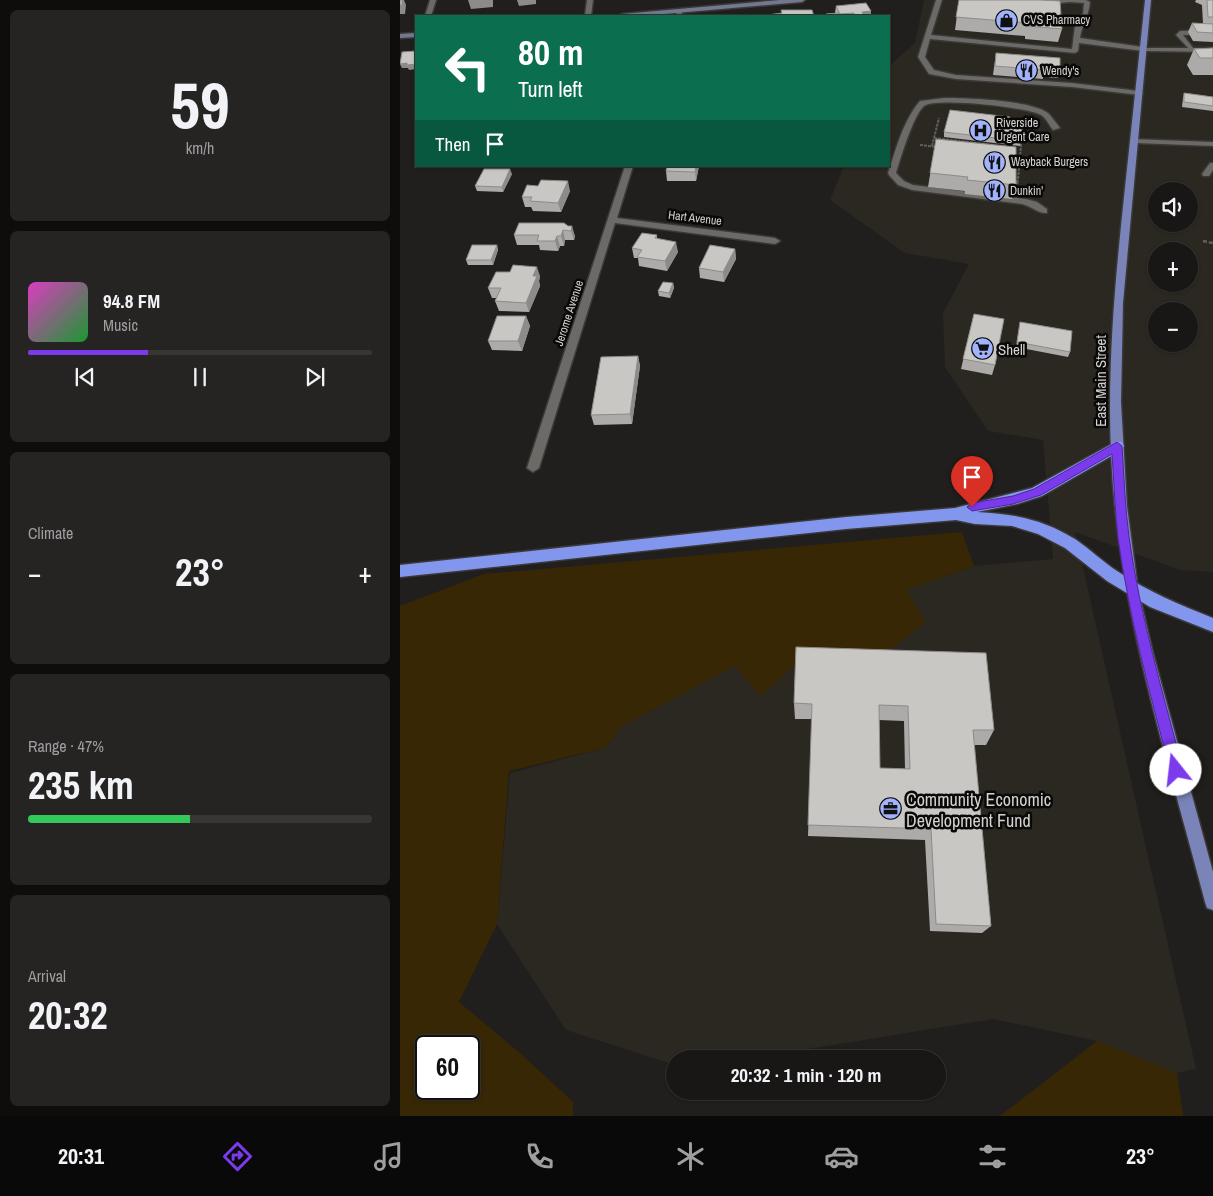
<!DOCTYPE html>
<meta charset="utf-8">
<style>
:root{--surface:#191716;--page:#262423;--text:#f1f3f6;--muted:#9f9fa1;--line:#373635;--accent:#7c3aed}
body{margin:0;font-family:"Archivo Narrow",sans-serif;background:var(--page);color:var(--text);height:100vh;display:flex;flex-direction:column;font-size:19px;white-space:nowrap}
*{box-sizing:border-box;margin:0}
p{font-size:16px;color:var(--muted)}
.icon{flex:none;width:28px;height:28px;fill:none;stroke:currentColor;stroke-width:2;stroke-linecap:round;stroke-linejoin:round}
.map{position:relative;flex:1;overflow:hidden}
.side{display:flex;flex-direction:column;gap:10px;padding:10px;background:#0e0d0c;width:400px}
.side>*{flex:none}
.guide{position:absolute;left:15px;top:15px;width:475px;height:152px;border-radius:0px;box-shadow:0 1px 4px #0004,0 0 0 1px var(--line);background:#0b6e4f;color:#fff;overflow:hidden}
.controls{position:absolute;left:748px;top:182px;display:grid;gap:10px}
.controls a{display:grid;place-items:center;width:50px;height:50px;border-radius:50%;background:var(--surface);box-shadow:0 1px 4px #0004,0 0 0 1px var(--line);font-size:25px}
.speed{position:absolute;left:15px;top:1035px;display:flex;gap:10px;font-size:25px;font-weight:700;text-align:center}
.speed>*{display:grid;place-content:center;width:65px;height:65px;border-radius:50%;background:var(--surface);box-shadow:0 1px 4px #0004,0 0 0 1px var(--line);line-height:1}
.speed .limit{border:2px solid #111;border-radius:8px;background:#fff;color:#111}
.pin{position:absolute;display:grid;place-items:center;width:42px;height:42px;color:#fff;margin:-51px -21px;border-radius:50% 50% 50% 0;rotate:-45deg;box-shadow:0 0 5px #0007}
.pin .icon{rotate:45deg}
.me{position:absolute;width:55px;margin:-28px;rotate:344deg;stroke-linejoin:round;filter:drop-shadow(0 0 4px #0008)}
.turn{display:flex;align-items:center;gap:18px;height:105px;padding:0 20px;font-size:22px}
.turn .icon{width:65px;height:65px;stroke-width:2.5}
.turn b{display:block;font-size:35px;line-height:42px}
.then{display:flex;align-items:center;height:48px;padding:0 20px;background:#0003;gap:10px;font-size:19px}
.big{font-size:38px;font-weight:700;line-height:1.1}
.side .widget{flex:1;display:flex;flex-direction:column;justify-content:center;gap:8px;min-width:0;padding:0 18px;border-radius:8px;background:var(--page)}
.side .dial{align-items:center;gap:0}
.dial b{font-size:65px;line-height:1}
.song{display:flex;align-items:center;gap:15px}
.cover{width:60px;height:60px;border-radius:8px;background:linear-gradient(135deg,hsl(310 70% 55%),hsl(130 70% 35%))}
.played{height:5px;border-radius:2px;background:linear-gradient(90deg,var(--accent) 35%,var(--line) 35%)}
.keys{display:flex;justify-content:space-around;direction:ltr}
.heat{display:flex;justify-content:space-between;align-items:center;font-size:28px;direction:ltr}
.charge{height:8px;border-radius:4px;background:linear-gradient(90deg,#34c759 47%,var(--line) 0)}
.trip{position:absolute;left:266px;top:1050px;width:280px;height:50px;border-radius:25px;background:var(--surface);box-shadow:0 1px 4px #0004,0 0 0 1px var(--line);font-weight:700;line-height:50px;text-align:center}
.menu{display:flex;height:80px;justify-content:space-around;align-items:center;background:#0a0909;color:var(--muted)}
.menu .icon{width:35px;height:35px}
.menu .on{color:var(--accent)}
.menu b{font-size:22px;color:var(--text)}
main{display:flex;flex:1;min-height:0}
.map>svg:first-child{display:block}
.built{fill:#2b2821;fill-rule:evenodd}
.green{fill:#382705;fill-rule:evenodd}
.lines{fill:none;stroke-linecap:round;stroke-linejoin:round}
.service-casing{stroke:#3a3938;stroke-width:3}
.minor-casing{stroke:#3a3938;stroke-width:3}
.secondary-casing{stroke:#3a3938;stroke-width:3}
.primary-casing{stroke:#3a3938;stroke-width:3}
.motorway-casing{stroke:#3a3938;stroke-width:3}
.path-far1{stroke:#605f5d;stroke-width:2;stroke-dasharray:3 1;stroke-linecap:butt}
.path{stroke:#605f5d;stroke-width:2.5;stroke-dasharray:4 2;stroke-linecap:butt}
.service{fill:#6c6a67;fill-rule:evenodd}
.minor{fill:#6c6a67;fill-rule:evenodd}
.secondary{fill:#737790;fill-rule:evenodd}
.primary{fill:#7a84b8;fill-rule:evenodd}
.motorway{fill:#8396ee;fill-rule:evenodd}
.wall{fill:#adaba9;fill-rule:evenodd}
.shaded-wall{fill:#8d8b89}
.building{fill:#c9c7c4;stroke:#8d8b89;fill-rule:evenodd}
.route{fill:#7c3aed;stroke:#51269a}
.labels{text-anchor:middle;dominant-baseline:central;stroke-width:5;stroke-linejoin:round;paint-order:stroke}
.far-poi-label{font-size:12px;fill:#d3d3d1;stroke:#0a0908;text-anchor:start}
.far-street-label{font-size:12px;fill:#d3d3d1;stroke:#0a0908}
.poi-label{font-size:15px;fill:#d3d3d1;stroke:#0a0908;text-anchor:start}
.street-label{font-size:15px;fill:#d3d3d1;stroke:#0a0908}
.near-poi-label{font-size:18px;fill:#d3d3d1;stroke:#0a0908;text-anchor:start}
</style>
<main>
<section class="side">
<div class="widget dial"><b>59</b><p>km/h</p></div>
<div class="widget">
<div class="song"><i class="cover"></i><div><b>94.8 FM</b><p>Music</p></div></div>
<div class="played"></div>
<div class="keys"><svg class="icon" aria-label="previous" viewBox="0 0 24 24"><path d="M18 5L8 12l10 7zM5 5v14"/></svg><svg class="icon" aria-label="pause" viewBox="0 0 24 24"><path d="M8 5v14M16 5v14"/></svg><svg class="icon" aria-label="next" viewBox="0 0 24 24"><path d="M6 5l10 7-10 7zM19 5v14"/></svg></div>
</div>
<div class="widget"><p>Climate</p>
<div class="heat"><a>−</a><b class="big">23°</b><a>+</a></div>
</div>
<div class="widget"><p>Range · 47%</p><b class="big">235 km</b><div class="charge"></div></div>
<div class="widget"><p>Arrival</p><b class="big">20:32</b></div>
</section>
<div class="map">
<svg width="813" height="1116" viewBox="0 0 813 1116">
<rect width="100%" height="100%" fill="#211f1d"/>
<!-- built -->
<path class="built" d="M524 0H813V572L780 570 675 532 796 1069 777 1073 697 1041 593 1019 346 1059H275V1065L166 1030 97 924 110 773 205 748 222 726 335 666 397 664 506 590 574 566 653 559 643 440 588 431 545 367 543 313 569 264 505 253 430 200 444 166H489V66L515 43ZM756 191H789V224H756ZM756 251H789V284H756ZM756 311H789V344H756Z"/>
<!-- green -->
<path class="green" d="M562 532 574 566 506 590 526 622 468 667 397 664 360 696 335 666 222 726 205 748 109 771 97 924 59 1002 120 1053 173 1102V1116H0V606L84 574ZM26 1046H69V1089H26Z
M697 1041 777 1073 783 1116H600Z"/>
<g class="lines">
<defs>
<path id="service" d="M536 0H542L531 35 672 49 675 26 683 14 684 3 670 2 640 5 637 3 651 0H686L690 2C689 16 682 24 680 38L743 47 746 49 743 51 679 43 678 51 675 53 530 39 525 57 534 70 556 75 672 83 739 91 743 93 739 95 672 87 556 79 529 74 518 57Z
M813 30V34L783 35 794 49 791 51 776 35 780 31Z
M544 98C567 98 630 100 648 113 652 117 656 123 660 128L653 130C649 125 646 118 641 115 627 107 535 97 524 106 513 116 501 157 496 173L504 181 513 185 626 199 637 202 647 209V213C639 214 631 206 622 204L512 190 498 185 489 175 488 173C496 149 503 121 520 101Z
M810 163H813V170L809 176H803L802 174Z"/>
<path id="minor" d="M30 0H36L31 16H25Z
M187 0H193L191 16H185Z
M278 10 283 11 281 16H275Z
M741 48H813V52L743 51 740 49Z
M732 139 813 142V146L735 143H732Z
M225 166H233L217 218 375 238 380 241 375 244 215 223 139 468 133 472 127 468Z"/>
<path id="secondary" d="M380 0H405L402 2 241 16H219L222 14Z
M16 33V37L0 38V34Z"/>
<path id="primary" d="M745 0H751L723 303 721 402 727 506 738 589 753 653 813 872V910L807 908 805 902C771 772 729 642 715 508 704 404 713 300 724 197 731 131 738 66 745 0Z"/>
<path id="motorway" d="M717 441 722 442 724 446 722 450 642 496 617 504 577 512C615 514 642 519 675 539 690 549 703 562 717 571 747 591 780 605 813 618V632L750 607 707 581 665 548 638 534 612 526 575 524 556 520 446 529 0 577V565L446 517 555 508 632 488Z"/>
</defs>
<!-- service casing -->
<use href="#service" class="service-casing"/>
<!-- minor casing -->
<use href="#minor" class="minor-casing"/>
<!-- secondary casing -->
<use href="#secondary" class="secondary-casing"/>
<!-- primary casing -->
<use href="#primary" class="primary-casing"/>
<!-- motorway casing -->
<use href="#motorway" class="motorway-casing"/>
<!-- path-far1 -->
<path class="path-far1" d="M534 138 592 145
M520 145 537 147
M532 146 539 118
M618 179 622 135"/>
<!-- path -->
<path class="path" d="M617 184 618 178
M803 241 813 243"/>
<!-- service -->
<use href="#service" class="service"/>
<!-- minor -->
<use href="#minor" class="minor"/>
<!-- secondary -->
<use href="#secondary" class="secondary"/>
<!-- primary -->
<use href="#primary" class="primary"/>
<!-- motorway -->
<use href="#motorway" class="motorway"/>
</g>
<!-- wall -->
<path class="wall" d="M559 0 662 29 658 42 625 39V36L555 30Z
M796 0H813V42L793 41 788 32 792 23 803 24 802 5 795 2Z
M436 6 471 11V16H426V14L435 13Z
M813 48V75H793L787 65 794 49Z
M596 53 660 69 658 78 643 77V79L593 75Z
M784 93 813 97V111L782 107 783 98Z
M609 124 621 141 620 146 544 137V132Z
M536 139 616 185 612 199 565 194V191L528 187Z
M299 166 296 181H267L266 171Z
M112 174 103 192 77 191 75 186Z
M170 191 161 212 133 211 131 207H125L122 197Z
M168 226 175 236 174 240H165L164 246H160L158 251 140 250 139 245H117L114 235Z
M257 235V239L278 252 267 271 239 266 238 258H234L232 248Z
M97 245 98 250 93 265H68L66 260Z
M335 249 336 259 324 282 300 278 299 268Z
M140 276 139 281 140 286 129 312 99 311 95 301 97 298H92L88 288Z
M273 283 274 288 270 298 259 296 258 291Z
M574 314 595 365 592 375 561 369Z
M126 316 130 326 122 351 92 350 88 341Z
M620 322 670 352 668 357 616 347Z
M238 356 240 366 232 424 194 425 191 415Z
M396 647 594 730 586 745H574L591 926 582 933 530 931 525 840 408 836 412 719H395L394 703ZM479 720 504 721 505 769 480 768Z"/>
<!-- shaded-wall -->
<path class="shaded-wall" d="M2 0H4L6 5 5 14H0V5Z
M68 0H93V7L71 9Z
M117 0H136V4L119 6Z
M471 11V16H461L462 12Z
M454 13 453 16H440V14Z
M7 63 16 64V69L9 70 8 68H2L0 64Z
M296 166H299L296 181 295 172Z
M110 169 112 174 103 192 102 187Z
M168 181 170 191 161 212 158 203Z
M172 226 175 236 174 240 171 231Z
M163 230 165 240 164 246 161 236Z
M157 236 160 246 158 251 155 241Z
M276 242 278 252 267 271 265 261Z
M97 245 98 250 93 265 91 260Z
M335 249 336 259 324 282 323 272Z
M137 267 140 276 139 281 140 286 129 312 126 303 133 276Z
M273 283 274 288 270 298 269 293Z
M126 316 130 326 122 351 118 341Z
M238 356 240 366 232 424 230 414Z"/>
<!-- building -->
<path class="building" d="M0 0H2V5H0Z
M559 0H640L660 1 662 29 628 26V23L556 17Z
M807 0H813V17H808Z
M466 3 471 11 462 12 464 16H455L454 13 440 14 436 6Z
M381 10H412L414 16H367V15L382 13Z
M439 13 441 16H427L426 14Z
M792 23 813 24V33L797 32Z
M813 48V58H800L794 49Z
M16 51V64L7 65V63L0 64 2 52Z
M596 53 660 58V69L645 68V70L595 66Z
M784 93 813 97V106L784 102Z
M550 110 610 117 609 124 623 126 621 141 544 132Z
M536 139 616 147V185L567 180 568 177 530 173Z
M267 166H296L295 172 266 171Z
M84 169H110L102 187 75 186Z
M141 180 168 181 158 203 130 201 132 197H122L127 185 138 186Z
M119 223H164L168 226H172L171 231 163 230 161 236H157L155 241H137L139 235H114Z
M242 233 257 235 255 238 276 242 265 261 237 257 242 250 232 248Z
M72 245H97L91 260H66Z
M310 245 335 249 323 272 299 268Z
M113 265 137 267 133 276H137L126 303 95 301 101 288H88L96 272H110Z
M263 282 273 283 269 293 258 291Z
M574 314 604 319 595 365 563 359Z
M97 316H126L118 341H88Z
M620 322 672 331 670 352 617 342Z
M238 356 230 414 191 415 201 357Z
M396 647 586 653 594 730H573L591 926 536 924 531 829 408 825 412 704 394 703ZM479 705 508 706 510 769 480 768Z"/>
<!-- route -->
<path class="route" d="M717 442 722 446C724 476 725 507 729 537 740 616 763 693 783 770L781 774 776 776 771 774 770 770C750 693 729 617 718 538 715 510 714 482 712 454L641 495 613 504 572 511 567 507 572 503 613 496 634 489Z"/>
<!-- icons -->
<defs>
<symbol id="shop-disc" viewBox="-11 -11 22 22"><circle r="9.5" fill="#a1b3fd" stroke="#0a0908"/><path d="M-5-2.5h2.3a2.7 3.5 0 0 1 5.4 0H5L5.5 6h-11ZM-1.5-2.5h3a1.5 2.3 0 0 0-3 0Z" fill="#111"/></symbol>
<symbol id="restaurant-disc" viewBox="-11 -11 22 22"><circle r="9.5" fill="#a1b3fd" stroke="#0a0908"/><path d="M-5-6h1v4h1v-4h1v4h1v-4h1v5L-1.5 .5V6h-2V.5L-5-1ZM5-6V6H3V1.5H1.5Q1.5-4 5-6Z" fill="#111"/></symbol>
<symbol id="hospital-disc" viewBox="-11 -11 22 22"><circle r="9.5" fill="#a1b3fd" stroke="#0a0908"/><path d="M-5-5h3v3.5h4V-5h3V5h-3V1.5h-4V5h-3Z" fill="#111"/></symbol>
<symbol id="supermarket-disc" viewBox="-11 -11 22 22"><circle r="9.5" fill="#a1b3fd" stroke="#0a0908"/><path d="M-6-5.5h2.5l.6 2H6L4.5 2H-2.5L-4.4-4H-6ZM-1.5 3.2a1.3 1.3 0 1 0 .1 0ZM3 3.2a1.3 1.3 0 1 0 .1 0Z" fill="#111"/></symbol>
<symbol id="office-disc" viewBox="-11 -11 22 22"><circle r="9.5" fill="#a1b3fd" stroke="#0a0908"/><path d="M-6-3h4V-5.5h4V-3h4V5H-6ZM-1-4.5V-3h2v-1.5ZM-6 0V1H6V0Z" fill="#111"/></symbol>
</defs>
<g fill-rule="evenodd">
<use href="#shop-disc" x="594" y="8" width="25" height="25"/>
<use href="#restaurant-disc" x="614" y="58" width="25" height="25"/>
<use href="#hospital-disc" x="568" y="118" width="25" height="25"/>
<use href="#restaurant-disc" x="582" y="150" width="25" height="25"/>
<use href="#restaurant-disc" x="582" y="178" width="25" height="25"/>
<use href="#supermarket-disc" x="570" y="336" width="25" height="25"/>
<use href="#office-disc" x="478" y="796" width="25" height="25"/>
</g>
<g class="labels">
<!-- far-poi labels -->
<g class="far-poi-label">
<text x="623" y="20">CVS Pharmacy</text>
<text x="642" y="71">Wendy's</text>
<text x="596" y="123">Riverside<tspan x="596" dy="14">Urgent Care</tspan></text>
<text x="611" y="162">Wayback Burgers</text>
<text x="610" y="191">Dunkin'</text>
</g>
<!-- far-street labels -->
<g class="far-street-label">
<text transform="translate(295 218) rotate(7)">Hart Avenue</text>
<text transform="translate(169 313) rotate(-72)">Jerome Avenue</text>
</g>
<!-- poi labels -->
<g class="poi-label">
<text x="598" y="349">Shell</text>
</g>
<!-- street labels -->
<g class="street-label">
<text transform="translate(700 381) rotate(-90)">East Main Street</text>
</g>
<!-- near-poi labels -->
<g class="near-poi-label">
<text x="506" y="799">Community Economic<tspan x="506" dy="21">Development Fund</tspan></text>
</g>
</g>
</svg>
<div class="controls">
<a><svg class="icon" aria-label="sound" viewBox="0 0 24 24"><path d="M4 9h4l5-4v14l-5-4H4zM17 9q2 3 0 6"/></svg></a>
<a>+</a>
<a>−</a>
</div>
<div class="speed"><div class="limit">60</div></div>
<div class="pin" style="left:572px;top:507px;background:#d93025"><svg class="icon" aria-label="arrive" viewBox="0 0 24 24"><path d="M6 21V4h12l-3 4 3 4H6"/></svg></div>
<svg class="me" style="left:776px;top:770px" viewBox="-20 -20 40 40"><circle r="19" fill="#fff"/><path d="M0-13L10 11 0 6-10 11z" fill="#7c3aed"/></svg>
<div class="trip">20:32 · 1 min · 120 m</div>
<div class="guide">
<div class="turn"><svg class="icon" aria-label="left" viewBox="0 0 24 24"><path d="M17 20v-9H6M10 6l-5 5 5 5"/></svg><div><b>80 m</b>Turn left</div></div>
<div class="then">Then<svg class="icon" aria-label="arrive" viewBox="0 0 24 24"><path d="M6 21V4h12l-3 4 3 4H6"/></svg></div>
</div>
</div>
</main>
<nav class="menu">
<b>20:31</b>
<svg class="icon on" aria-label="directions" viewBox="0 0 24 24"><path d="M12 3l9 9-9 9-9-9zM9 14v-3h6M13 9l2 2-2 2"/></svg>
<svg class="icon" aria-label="music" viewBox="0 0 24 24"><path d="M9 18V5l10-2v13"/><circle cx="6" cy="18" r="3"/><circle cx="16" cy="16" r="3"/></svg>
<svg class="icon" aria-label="phone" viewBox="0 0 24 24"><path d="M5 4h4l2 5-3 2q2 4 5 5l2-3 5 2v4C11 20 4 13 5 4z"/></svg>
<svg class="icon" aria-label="climate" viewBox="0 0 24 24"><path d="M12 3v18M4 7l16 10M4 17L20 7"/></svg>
<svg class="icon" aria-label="car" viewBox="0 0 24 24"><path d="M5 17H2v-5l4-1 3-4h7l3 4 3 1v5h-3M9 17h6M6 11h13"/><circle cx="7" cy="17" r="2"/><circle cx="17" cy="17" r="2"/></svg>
<svg class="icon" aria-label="filters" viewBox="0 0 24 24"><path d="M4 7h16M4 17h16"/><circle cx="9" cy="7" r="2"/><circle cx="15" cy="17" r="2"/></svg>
<b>23°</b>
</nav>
